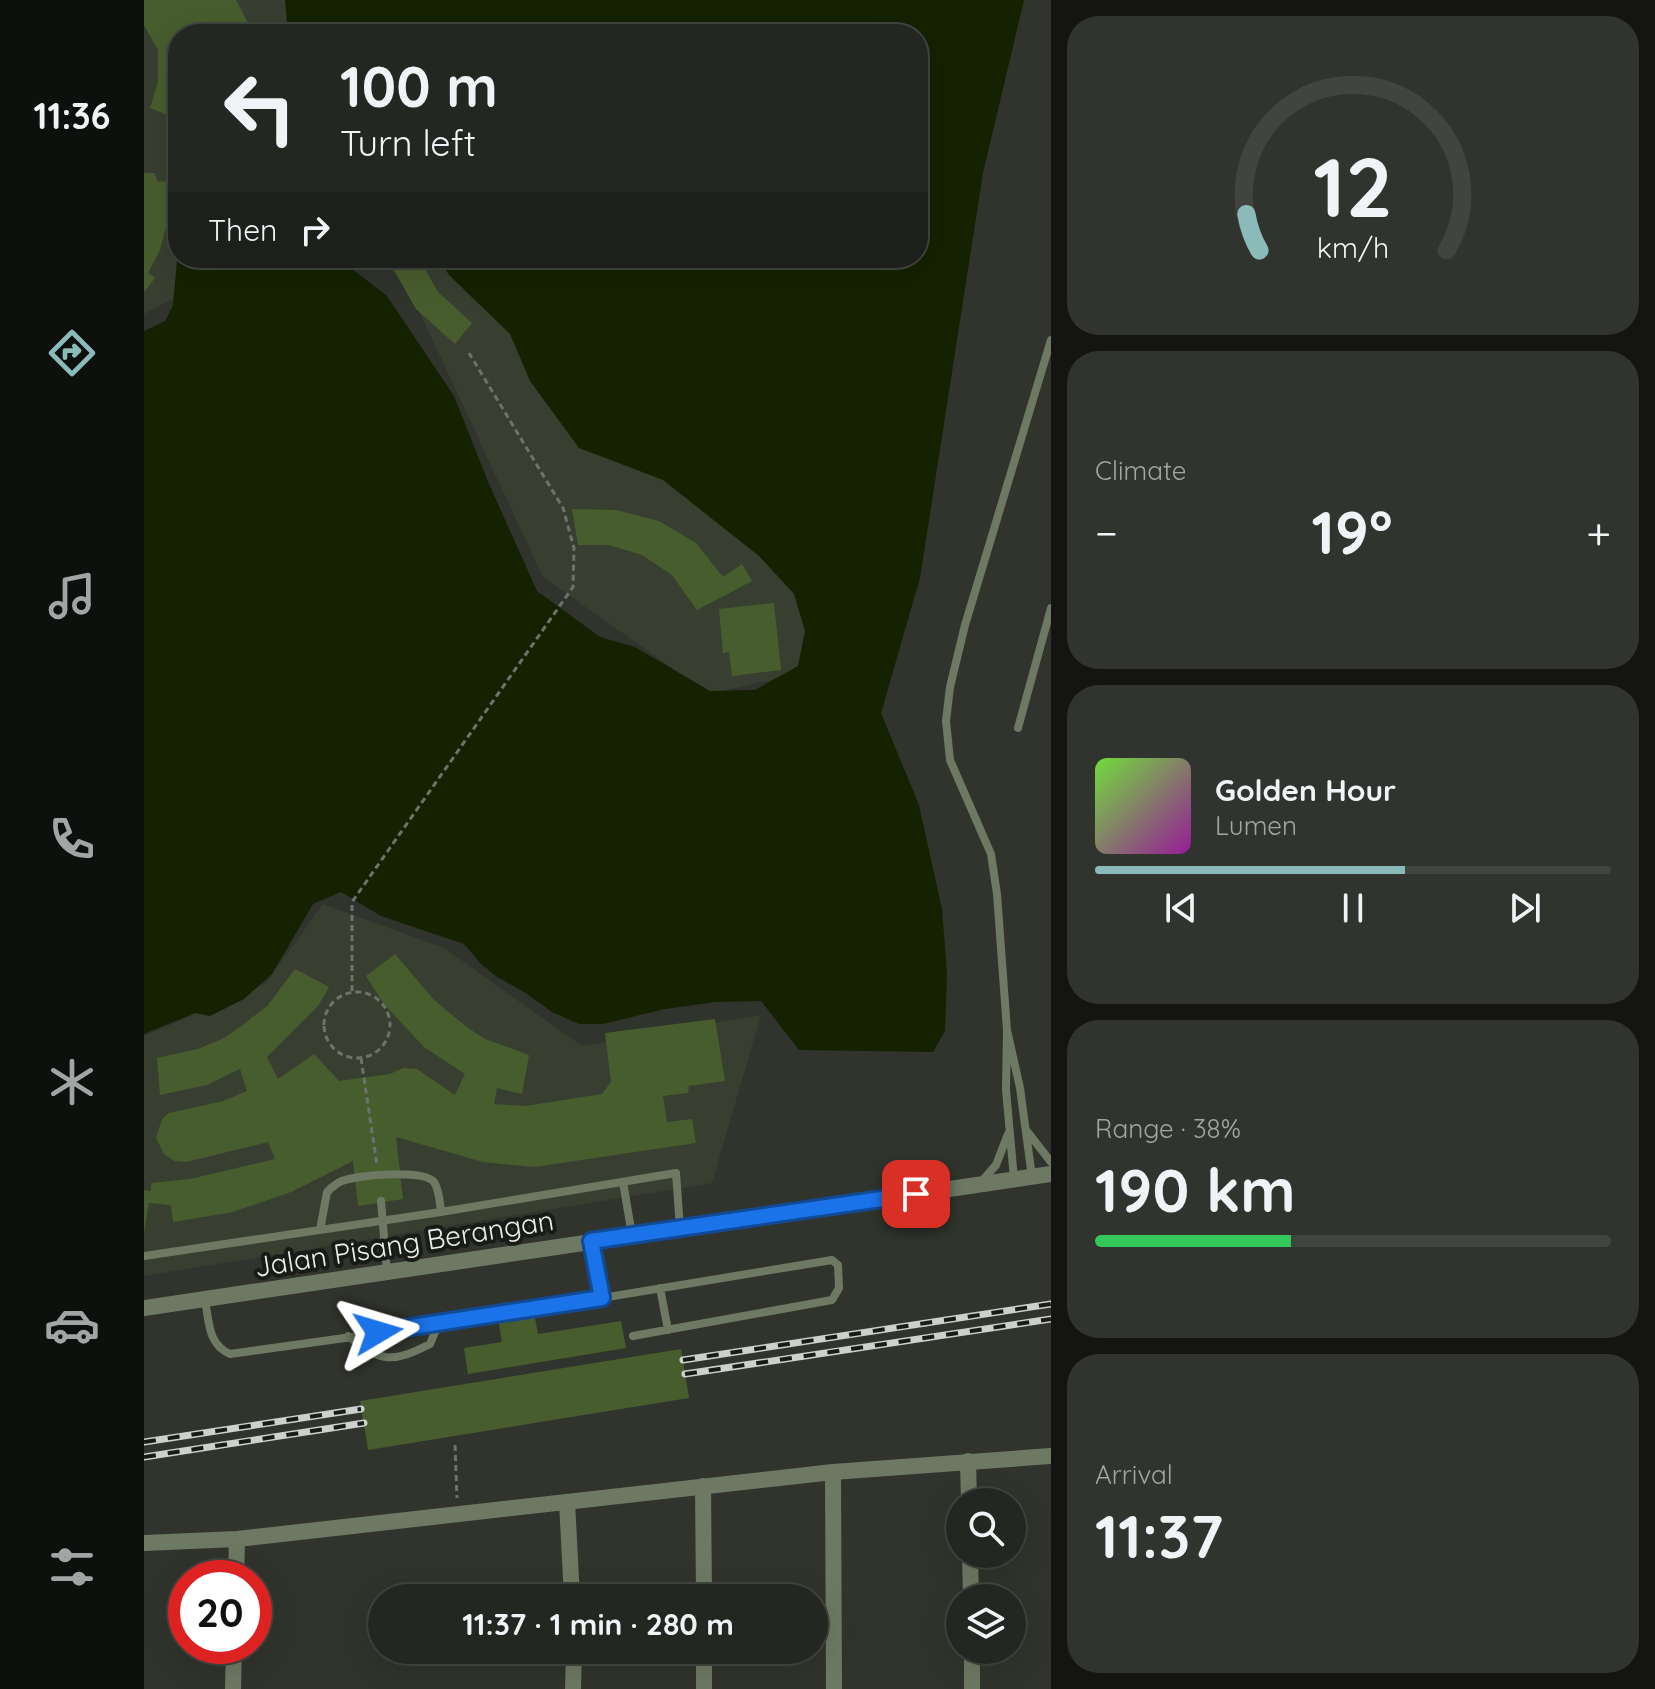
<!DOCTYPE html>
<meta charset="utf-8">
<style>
:root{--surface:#242721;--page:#30332e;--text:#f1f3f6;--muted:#a3a5a5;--line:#41443f;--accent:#8bbbb9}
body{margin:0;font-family:Quicksand,sans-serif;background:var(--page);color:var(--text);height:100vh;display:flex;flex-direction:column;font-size:30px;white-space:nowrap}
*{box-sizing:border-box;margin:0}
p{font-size:26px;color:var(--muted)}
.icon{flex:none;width:44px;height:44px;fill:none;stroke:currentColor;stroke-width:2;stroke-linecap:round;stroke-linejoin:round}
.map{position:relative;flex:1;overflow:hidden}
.side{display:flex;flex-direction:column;gap:16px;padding:16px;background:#141512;width:604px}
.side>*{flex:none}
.guide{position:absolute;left:24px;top:24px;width:760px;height:244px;border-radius:32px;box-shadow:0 8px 32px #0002,0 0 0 2px var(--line);background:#242721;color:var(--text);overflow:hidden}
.controls{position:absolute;left:802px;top:1488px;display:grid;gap:16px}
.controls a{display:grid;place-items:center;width:80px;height:80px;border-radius:50%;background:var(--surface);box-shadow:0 8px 32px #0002,0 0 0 2px var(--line);font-size:40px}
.speed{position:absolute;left:24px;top:1560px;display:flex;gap:16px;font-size:40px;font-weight:700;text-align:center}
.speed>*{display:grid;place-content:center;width:104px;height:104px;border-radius:50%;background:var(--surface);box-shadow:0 8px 32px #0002,0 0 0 2px var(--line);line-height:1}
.speed .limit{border:12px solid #d22;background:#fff;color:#111}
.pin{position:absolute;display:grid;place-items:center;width:68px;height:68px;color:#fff;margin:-34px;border-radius:16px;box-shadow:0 4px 12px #0006}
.me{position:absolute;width:88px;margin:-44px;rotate:83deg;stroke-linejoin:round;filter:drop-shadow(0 0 6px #0008)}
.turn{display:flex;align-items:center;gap:28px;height:168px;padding:0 40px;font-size:36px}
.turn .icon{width:104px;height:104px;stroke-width:2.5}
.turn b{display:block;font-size:56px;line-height:68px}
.then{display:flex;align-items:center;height:76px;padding:0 40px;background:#0003;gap:16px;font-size:30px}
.big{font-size:60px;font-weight:800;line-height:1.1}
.side .tile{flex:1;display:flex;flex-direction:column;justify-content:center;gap:12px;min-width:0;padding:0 28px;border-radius:32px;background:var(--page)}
.side .dial{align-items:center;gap:0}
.dial svg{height:208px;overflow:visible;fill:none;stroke:var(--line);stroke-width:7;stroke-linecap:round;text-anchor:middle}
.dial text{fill:var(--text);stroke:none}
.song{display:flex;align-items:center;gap:24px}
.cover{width:96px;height:96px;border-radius:12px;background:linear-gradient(135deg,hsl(100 70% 55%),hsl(300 70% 35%))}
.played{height:8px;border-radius:4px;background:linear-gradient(90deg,var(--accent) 60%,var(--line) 60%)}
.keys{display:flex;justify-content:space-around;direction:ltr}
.heat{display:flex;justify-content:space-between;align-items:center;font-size:44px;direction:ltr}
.charge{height:12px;border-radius:6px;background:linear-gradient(90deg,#34c759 38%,var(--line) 0)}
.trip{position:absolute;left:224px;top:1584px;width:460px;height:80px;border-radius:40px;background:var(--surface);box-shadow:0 8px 32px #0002,0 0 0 2px var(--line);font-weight:800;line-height:80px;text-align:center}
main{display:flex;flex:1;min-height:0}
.tab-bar{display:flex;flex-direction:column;width:144px;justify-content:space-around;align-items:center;background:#0e100d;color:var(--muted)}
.tab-bar .icon{width:56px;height:56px}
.tab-bar .on{color:var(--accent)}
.tab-bar b{font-size:36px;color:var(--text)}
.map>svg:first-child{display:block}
.built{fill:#383f31}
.water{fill:#142201}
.building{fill:#485d2e}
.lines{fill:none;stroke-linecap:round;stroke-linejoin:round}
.path{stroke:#6e726b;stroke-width:3;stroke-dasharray:6 4;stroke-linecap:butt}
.lane{stroke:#6e7964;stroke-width:8}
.street{stroke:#6e7964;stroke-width:16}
.rail-casing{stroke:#ced1cb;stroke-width:7}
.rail{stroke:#191b17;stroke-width:4;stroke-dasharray:12;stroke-linecap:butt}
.route-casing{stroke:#114b97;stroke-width:20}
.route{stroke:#1a73e8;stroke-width:14}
.labels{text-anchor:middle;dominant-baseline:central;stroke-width:8;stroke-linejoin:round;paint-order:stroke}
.street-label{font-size:28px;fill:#ebeee9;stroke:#191b17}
</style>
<main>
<nav class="tab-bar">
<b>11:36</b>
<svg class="icon on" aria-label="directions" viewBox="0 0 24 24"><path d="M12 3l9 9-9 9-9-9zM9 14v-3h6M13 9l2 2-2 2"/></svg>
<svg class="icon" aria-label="music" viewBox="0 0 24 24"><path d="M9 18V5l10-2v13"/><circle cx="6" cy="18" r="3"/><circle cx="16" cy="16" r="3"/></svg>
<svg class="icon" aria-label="phone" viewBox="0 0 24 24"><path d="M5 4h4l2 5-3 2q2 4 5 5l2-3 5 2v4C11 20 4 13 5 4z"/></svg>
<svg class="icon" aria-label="climate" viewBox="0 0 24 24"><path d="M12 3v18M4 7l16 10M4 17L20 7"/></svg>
<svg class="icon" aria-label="car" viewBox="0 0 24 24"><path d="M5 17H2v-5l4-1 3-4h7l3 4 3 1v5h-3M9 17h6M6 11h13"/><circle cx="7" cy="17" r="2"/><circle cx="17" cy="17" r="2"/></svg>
<svg class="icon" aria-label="filters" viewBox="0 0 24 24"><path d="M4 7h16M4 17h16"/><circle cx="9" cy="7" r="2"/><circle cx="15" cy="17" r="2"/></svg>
</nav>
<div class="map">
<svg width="907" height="1689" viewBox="0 0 907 1689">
<rect width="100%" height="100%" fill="#30342c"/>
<!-- built -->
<path class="built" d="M0 0H151L157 34H34V258L38 294 0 314Z
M230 258H325L534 474 687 610 657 673 565 694 399 577 261 281Z
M179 904 300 948 438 1046 617 1015 568 1183 0 1276V1036L121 984Z"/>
<!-- water -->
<path class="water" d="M141 0H880L839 173 776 578 737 713 775 805 798 909 803 973 801 1031 789 1052 655 1050 617 1001 572 1002 521 1009 459 1024H435L408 1012 380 992 353 977 337 964 320 944 237 916 197 892 169 904 128 974 100 999 66 1016 51 1013 0 1034V331L21 321 29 305 34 249V258H194L243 296 310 396 345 484 393 591 456 637 491 647 566 691 611 690 654 666 661 631 650 594 615 556 519 480 435 448 386 381 366 334 305 275 294 258H774V34H144Z"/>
<!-- building -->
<path class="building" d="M0 0H92L106 27V34H34V119L6 108 14 82V50L0 25Z
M0 173H11L13 181 34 183 16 250 4 273 11 278 0 292Z
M243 258H275L294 292 328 323 311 344 272 309Z
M428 509 472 510 515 521 552 543 579 577 598 564 608 581 553 610 528 575 498 555 465 545H434Z
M630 603 637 670 588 676 585 652 579 653 575 609Z
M251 954 290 1000 324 1028 341 1039 385 1055 378 1094 353 1088 350 1104 381 1106 458 1094 467 1082 461 1033 571 1019 581 1081 545 1086 544 1093 519 1096 523 1122 548 1119 552 1143 390 1167 339 1162 252 1137 259 1199 214 1206 209 1161 147 1192 89 1212 29 1222 27 1205 5 1203 0 1233V1190L7 1191V1183L46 1179 131 1159 124 1142 42 1162 30 1161 20 1154 12 1138 18 1119 25 1113 79 1101 103 1091 96 1069 63 1085 16 1095 13 1058 54 1049 80 1038 99 1025 124 1005 151 969 185 987 174 1006 123 1057 134 1079 170 1054 195 1081 246 1074 259 1068 273 1069 311 1095 321 1074 280 1047 240 1004 222 976Z
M390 1313 394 1334 477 1321 482 1348 324 1374 320 1348 358 1342 354 1319Z
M537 1349 545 1398 224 1450 216 1401Z"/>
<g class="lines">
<!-- path -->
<path class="path" d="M208 991V902L429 587 430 548 419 508 325 353
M180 1025a33 33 0 1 1 66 0a33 33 0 1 1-66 0Z
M217 1058 233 1165
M311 1445 313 1498"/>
<!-- lane -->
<path class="lane" d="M874 728 907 608
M863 1030 853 894 847 854 806 760 802 721 806 687 821 625 907 340
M882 1130 907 1162
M870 1179 862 1090 863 1030 876 1088 888 1177
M838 1181 852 1165 864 1134
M479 1182 488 1235
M237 1201 243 1272
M176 1230 183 1192C187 1188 193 1183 198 1181 214 1175 279 1169 290 1182 295 1189 296 1203 297 1212
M447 1241 458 1298
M0 1256 297 1212 532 1173 536 1228
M516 1288 524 1330
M61 1300C65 1321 64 1345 86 1354L294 1325 688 1260 694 1265 695 1288 688 1300 489 1336
M204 1336C237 1363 249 1363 286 1344L294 1325"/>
<!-- street -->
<path class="street" d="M0 1308 907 1174
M824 1461 825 1502
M689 1472 690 1689
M559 1486 560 1598
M423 1502 428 1598
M0 1543 93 1539 689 1472 907 1456
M826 1554 827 1598
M92 1578 93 1539
M560 1650V1689
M828 1650V1689
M89 1689 90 1646
M429 1689 430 1650"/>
<defs>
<path id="rail" d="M539 1360 907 1304
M541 1374 907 1319
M0 1442 217 1409
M0 1457 220 1423"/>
</defs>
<!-- rail casing -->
<use href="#rail" class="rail-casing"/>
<!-- rail -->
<use href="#rail" class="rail"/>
</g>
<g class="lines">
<defs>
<path id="route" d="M234 1332 458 1298 447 1241 772 1194"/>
</defs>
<!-- route casing -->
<use href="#route" class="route-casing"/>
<!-- route -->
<use href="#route" class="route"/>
</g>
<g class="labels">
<!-- street labels -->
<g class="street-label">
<text transform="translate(260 1243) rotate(-9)">Jalan Pisang Berangan</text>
</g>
</g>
</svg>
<div class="controls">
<a><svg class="icon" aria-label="search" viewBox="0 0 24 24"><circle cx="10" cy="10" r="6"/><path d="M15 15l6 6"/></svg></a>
<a><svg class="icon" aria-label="layers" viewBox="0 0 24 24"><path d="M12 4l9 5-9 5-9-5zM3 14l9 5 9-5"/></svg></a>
</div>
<div class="speed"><div class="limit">20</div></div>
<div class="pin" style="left:772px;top:1194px;background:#d93025"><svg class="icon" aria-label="arrive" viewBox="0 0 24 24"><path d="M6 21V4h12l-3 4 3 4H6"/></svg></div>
<svg class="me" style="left:234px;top:1332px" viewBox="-20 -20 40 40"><path d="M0-17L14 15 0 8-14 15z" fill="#1a73e8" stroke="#fff" stroke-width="4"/></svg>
<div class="trip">11:37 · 1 min · 280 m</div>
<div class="guide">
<div class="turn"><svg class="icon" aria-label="left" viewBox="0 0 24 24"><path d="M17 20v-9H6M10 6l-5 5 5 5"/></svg><div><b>100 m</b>Turn left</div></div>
<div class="then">Then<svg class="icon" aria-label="right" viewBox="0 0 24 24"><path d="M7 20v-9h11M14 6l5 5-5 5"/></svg></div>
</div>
</div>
<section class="side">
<div class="tile dial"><svg viewBox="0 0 100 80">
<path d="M14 69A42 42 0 1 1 86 69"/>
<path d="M14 69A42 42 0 0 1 9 55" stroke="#8bbbb9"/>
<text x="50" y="56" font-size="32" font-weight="700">12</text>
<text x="50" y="72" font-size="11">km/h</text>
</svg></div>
<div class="tile"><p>Climate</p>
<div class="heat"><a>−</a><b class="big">19°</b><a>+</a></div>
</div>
<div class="tile">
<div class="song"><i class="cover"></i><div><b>Golden Hour</b><p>Lumen</p></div></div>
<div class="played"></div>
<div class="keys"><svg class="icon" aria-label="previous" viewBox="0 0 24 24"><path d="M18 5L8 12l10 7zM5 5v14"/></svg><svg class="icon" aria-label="pause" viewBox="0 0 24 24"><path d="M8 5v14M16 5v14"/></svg><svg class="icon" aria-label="next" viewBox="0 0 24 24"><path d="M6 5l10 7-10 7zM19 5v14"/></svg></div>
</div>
<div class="tile"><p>Range · 38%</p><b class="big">190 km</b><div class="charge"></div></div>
<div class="tile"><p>Arrival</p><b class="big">11:37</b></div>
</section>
</main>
